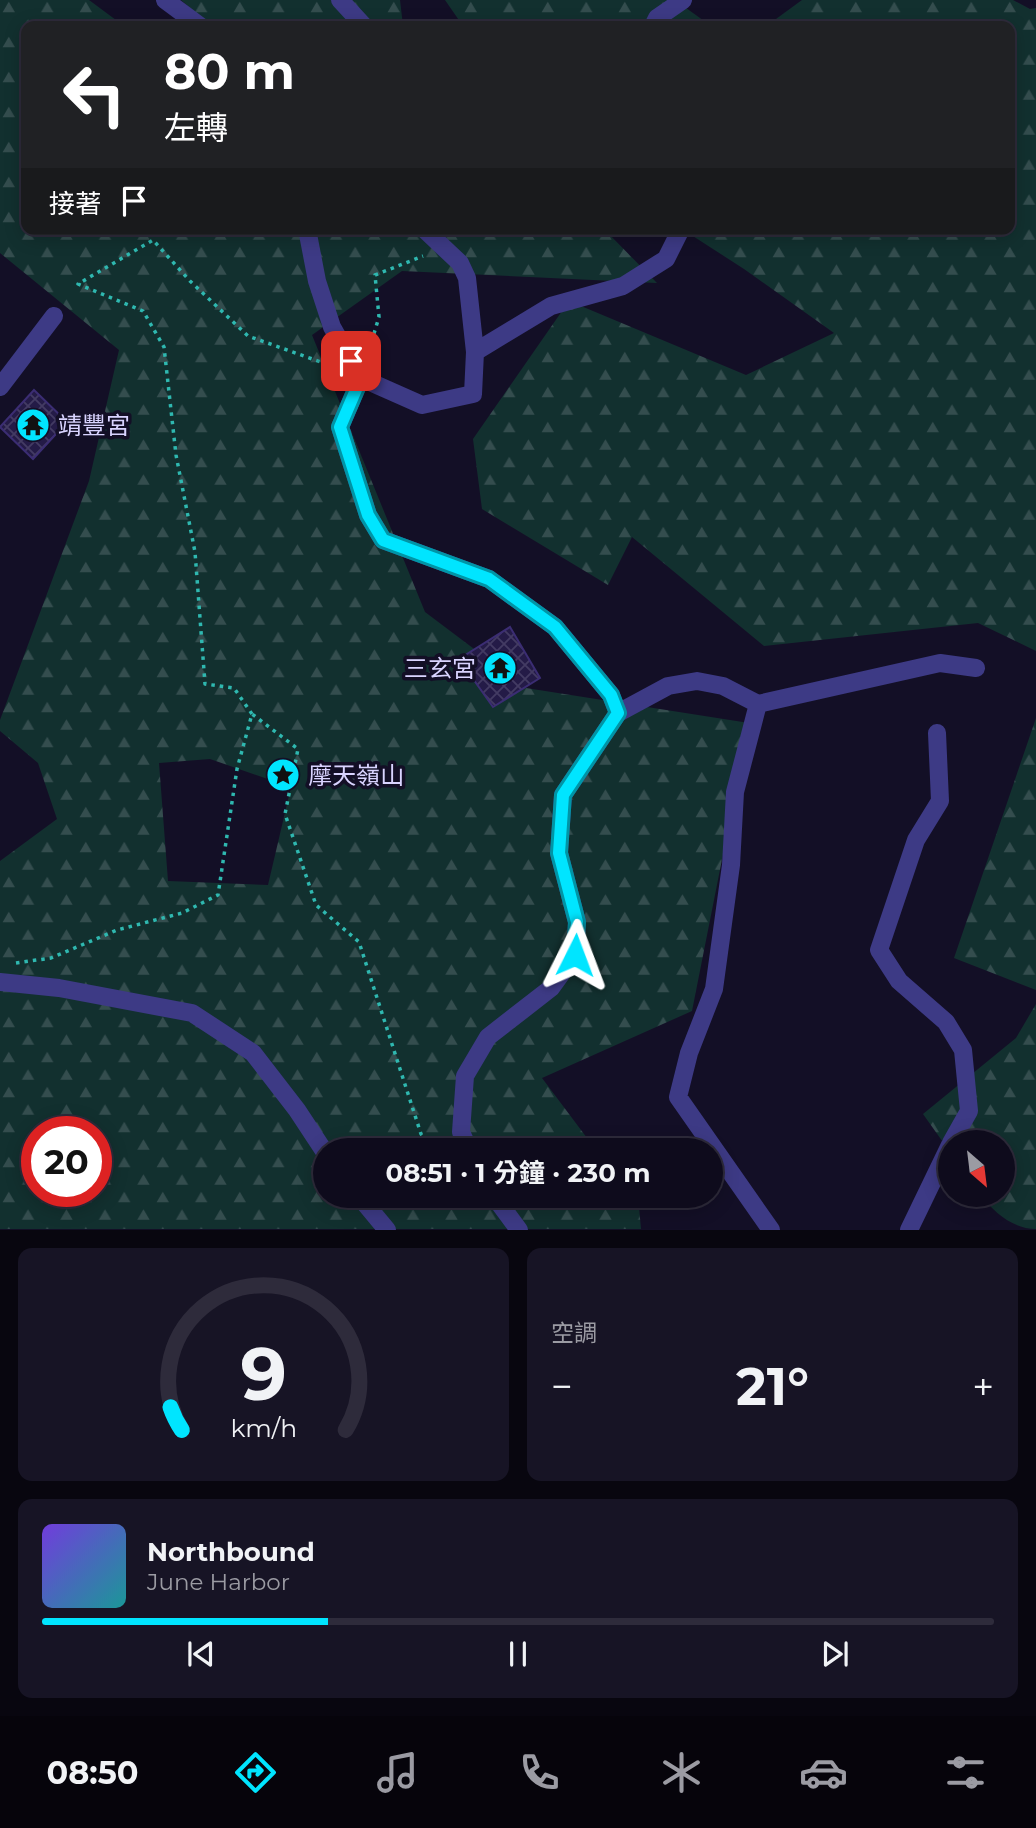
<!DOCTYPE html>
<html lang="zh-TW">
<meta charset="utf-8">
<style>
:root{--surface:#0e0b1c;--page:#171425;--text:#f1f3f6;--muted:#9b9ba3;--line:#2e2b3b;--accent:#00e5ff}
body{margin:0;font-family:Montserrat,"Noto Sans TC",sans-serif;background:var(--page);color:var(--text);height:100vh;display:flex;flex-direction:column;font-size:26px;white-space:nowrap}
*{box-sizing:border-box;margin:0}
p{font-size:23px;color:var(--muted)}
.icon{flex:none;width:38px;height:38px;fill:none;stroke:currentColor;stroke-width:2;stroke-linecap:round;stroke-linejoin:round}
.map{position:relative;height:1230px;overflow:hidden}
.panel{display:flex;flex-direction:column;gap:18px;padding:18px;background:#08060f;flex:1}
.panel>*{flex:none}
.hud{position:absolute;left:21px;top:21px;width:994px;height:214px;border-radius:14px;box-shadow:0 4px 18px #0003,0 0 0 2px var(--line);background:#202124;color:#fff;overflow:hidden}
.needle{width:46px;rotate:152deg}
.fabs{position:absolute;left:938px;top:1130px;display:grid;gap:14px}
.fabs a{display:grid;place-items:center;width:77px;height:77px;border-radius:50%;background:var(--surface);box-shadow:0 4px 18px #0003,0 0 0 2px var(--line);font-size:35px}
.speed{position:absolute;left:21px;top:1116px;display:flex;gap:14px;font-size:35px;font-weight:700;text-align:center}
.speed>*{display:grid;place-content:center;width:91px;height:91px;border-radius:50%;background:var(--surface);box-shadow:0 4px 18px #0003,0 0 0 2px var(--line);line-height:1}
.speed .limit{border:10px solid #d22;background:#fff;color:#111}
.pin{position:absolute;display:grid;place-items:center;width:60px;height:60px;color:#fff;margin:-30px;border-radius:14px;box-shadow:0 4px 10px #0006}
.me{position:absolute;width:77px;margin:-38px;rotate:3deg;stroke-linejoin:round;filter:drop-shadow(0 0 5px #0008)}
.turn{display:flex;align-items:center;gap:24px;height:147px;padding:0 28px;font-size:32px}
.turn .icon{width:91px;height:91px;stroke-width:2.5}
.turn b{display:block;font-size:49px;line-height:60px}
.then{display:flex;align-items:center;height:66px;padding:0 28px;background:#0003;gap:14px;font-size:26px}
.big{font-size:52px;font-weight:700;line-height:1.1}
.panel .tile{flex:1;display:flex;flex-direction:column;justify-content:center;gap:10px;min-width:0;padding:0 24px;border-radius:14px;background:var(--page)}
.panel .dial{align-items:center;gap:0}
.dial svg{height:182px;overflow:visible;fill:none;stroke:var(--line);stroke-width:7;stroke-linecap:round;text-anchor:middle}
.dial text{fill:var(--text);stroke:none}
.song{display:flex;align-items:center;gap:21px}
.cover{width:84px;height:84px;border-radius:10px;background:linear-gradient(135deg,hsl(260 70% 55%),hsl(180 70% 35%))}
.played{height:7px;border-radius:4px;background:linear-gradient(90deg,var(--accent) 30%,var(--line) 30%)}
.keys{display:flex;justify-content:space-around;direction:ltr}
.heat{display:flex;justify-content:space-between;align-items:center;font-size:38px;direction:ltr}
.panel .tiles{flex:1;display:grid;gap:18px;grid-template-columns:1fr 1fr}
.tile:last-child{grid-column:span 2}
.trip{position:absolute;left:313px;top:1138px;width:410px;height:70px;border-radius:35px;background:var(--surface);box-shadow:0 4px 18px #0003,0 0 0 2px var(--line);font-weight:700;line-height:70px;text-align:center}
.tabs{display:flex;height:112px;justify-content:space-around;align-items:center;background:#06040b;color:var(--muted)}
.tabs .icon{width:49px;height:49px}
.tabs .current{color:var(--accent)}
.tabs b{font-size:32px;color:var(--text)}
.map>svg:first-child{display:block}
.forest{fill:url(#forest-firs);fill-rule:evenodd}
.building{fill:url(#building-cross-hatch);stroke:#3b2d73;stroke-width:2}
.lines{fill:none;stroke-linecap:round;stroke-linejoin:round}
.path{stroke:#2fb8b0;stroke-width:3.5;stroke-dasharray:3.5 5;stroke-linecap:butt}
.minor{stroke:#3d3a85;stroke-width:18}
.route-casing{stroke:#0095a6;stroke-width:18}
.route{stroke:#00e5ff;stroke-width:12}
.labels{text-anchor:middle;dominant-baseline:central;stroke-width:7;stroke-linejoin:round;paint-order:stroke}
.poi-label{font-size:24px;fill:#d9d4ff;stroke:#130f26;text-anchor:start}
</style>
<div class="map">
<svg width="1036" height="1230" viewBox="0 0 1036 1230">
<defs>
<pattern id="forest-firs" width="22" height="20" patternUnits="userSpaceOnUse" patternTransform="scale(1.75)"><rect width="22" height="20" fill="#12302f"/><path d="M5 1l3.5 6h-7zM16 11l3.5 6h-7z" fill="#344d4e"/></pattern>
<pattern id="building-cross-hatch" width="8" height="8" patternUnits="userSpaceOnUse" patternTransform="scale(1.75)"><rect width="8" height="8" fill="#241b47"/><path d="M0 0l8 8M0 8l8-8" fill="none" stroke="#433b63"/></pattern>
</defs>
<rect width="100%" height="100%" fill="#130f26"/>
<!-- forest -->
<path class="forest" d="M0 0H89L124 26H26V229H604L657 283 402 271 312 335 425 612 526 688 749 723 692 1011 542 1078 596 1150H326V1195H630L639 1207 641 1229H0V861L57 819 38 763 0 731V720L89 481 119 350 0 253ZM210 759 291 787 268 885 168 881 159 763ZM37 1132H96V1192H37Z
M181 0H400L403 26H211Z
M445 0H675L711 26H463Z
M802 0H1013L1030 9 1036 8V651L978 623 764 646 632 537 608 585 482 509 473 439 569 301 746 375 834 333 744 269 682 229H1010V26H759L776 19Z
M1036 718V990L954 958Z
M1036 1004V1229C1014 1229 994 1213 981 1195H1003V1143H950V1152L923 1114 1016 1038Z"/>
<!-- building -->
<path class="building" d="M34 390 67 422 33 459 0 427Z
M510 627 540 678 493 707 459 659Z"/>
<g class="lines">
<!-- path -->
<path class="path" d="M369 350 379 317 375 275 423 256
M252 714 234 688 205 684 195 552 176 455 164 347 143 311 78 284 153 240 190 281 248 336 329 365
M16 963 51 958 117 930 182 913 218 895 237 769 252 714 298 749 285 814 316 905 359 942 421 1134 434 1150"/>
<!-- minor -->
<path class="minor" d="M165 0 200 26
M340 0 364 26
M653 26 657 18 683 0
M307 229 317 281 332 327 361 378 340 427 368 515 383 540 489 579 555 627 611 695 618 713
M424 229 460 263 467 278 475 352
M361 378 422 405 473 394 475 352 551 306 623 286 666 259 681 229
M0 387 54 316
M758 704 735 792 731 865 714 989 689 1053 678 1097 771 1230
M937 733 940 801 916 840 879 950 899 981 946 1022 963 1050 969 1111 951 1143
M0 982 59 988 192 1013 253 1053 297 1110 326 1154
M469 1150 461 1132 465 1076 488 1037 551 988 575 955 577 922 559 853 563 795 618 713 668 686 697 681 723 686 758 704 940 663 976 668
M358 1195 387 1230
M493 1195 519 1230
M909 1230 950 1145"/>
</g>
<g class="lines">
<defs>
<path id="route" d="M351 361 361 378 340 427 368 515 383 540 489 579 555 627 611 695 618 713 563 795 559 853 577 922 575 955"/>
</defs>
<!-- route casing -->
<use href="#route" class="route-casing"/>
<!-- route -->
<use href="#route" class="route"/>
</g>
<!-- icons -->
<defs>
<symbol id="temple-disc" viewBox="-11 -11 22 22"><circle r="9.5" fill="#00e5ff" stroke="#130f26"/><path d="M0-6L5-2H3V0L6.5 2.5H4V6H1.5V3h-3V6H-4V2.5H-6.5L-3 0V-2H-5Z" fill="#111"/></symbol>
<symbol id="sight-disc" viewBox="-11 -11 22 22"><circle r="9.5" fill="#00e5ff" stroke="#130f26"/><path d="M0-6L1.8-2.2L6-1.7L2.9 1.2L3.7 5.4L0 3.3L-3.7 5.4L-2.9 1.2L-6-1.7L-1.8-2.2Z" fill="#111"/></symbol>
</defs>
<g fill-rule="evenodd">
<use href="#temple-disc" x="14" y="406" width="38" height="38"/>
<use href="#temple-disc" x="481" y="649" width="38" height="38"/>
<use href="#sight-disc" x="264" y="756" width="38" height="38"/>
</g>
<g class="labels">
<!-- poi labels -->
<g class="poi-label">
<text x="58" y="425">靖豐宮</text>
<text x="476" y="668" text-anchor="end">三玄宮</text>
<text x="308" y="775">摩天嶺山</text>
</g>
</g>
</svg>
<div class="fabs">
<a><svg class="needle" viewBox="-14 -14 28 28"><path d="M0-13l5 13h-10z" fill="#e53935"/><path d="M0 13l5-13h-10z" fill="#9b9ba3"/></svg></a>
</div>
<div class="speed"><div class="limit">20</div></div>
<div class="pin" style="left:351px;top:361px;background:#d93025"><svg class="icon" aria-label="arrive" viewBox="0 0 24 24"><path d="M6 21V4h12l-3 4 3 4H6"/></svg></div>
<svg class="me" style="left:575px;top:955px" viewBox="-20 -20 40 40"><path d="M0-17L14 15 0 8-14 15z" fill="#00e5ff" stroke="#fff" stroke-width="4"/></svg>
<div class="trip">08:51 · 1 分鐘 · 230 m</div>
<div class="hud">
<div class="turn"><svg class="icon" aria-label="left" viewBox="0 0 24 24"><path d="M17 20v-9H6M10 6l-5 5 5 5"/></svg><div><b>80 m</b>左轉</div></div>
<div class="then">接著<svg class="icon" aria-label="arrive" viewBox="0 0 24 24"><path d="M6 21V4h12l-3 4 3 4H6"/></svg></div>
</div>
</div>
<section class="panel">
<div class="tiles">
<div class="tile dial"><svg viewBox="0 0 100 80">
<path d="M14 69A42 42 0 1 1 86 69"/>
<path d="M14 69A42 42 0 0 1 9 59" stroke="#00e5ff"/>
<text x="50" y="56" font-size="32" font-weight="700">9</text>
<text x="50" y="72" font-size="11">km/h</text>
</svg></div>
<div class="tile"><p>空調</p>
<div class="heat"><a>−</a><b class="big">21°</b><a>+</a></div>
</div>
<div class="tile">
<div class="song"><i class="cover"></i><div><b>Northbound</b><p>June Harbor</p></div></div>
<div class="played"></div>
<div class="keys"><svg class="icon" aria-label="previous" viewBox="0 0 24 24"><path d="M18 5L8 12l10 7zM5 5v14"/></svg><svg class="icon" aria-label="pause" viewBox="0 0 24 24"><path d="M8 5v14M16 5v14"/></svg><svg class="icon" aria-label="next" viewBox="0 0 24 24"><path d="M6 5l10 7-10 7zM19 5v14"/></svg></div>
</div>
</div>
</section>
<nav class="tabs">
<b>08:50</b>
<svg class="icon current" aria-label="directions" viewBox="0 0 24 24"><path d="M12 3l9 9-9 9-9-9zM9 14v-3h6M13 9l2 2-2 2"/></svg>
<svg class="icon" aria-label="music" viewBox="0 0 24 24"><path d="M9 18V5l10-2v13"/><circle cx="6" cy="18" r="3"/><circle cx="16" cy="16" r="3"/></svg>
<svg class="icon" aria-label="phone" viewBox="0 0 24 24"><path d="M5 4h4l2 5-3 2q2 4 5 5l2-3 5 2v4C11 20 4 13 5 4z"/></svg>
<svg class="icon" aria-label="climate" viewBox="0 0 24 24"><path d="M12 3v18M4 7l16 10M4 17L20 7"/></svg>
<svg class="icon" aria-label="car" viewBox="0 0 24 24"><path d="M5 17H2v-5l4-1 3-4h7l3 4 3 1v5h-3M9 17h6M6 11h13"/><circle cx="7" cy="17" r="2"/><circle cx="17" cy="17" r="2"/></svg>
<svg class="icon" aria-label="filters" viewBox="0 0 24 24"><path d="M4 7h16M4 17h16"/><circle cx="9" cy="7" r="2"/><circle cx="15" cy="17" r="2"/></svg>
</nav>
